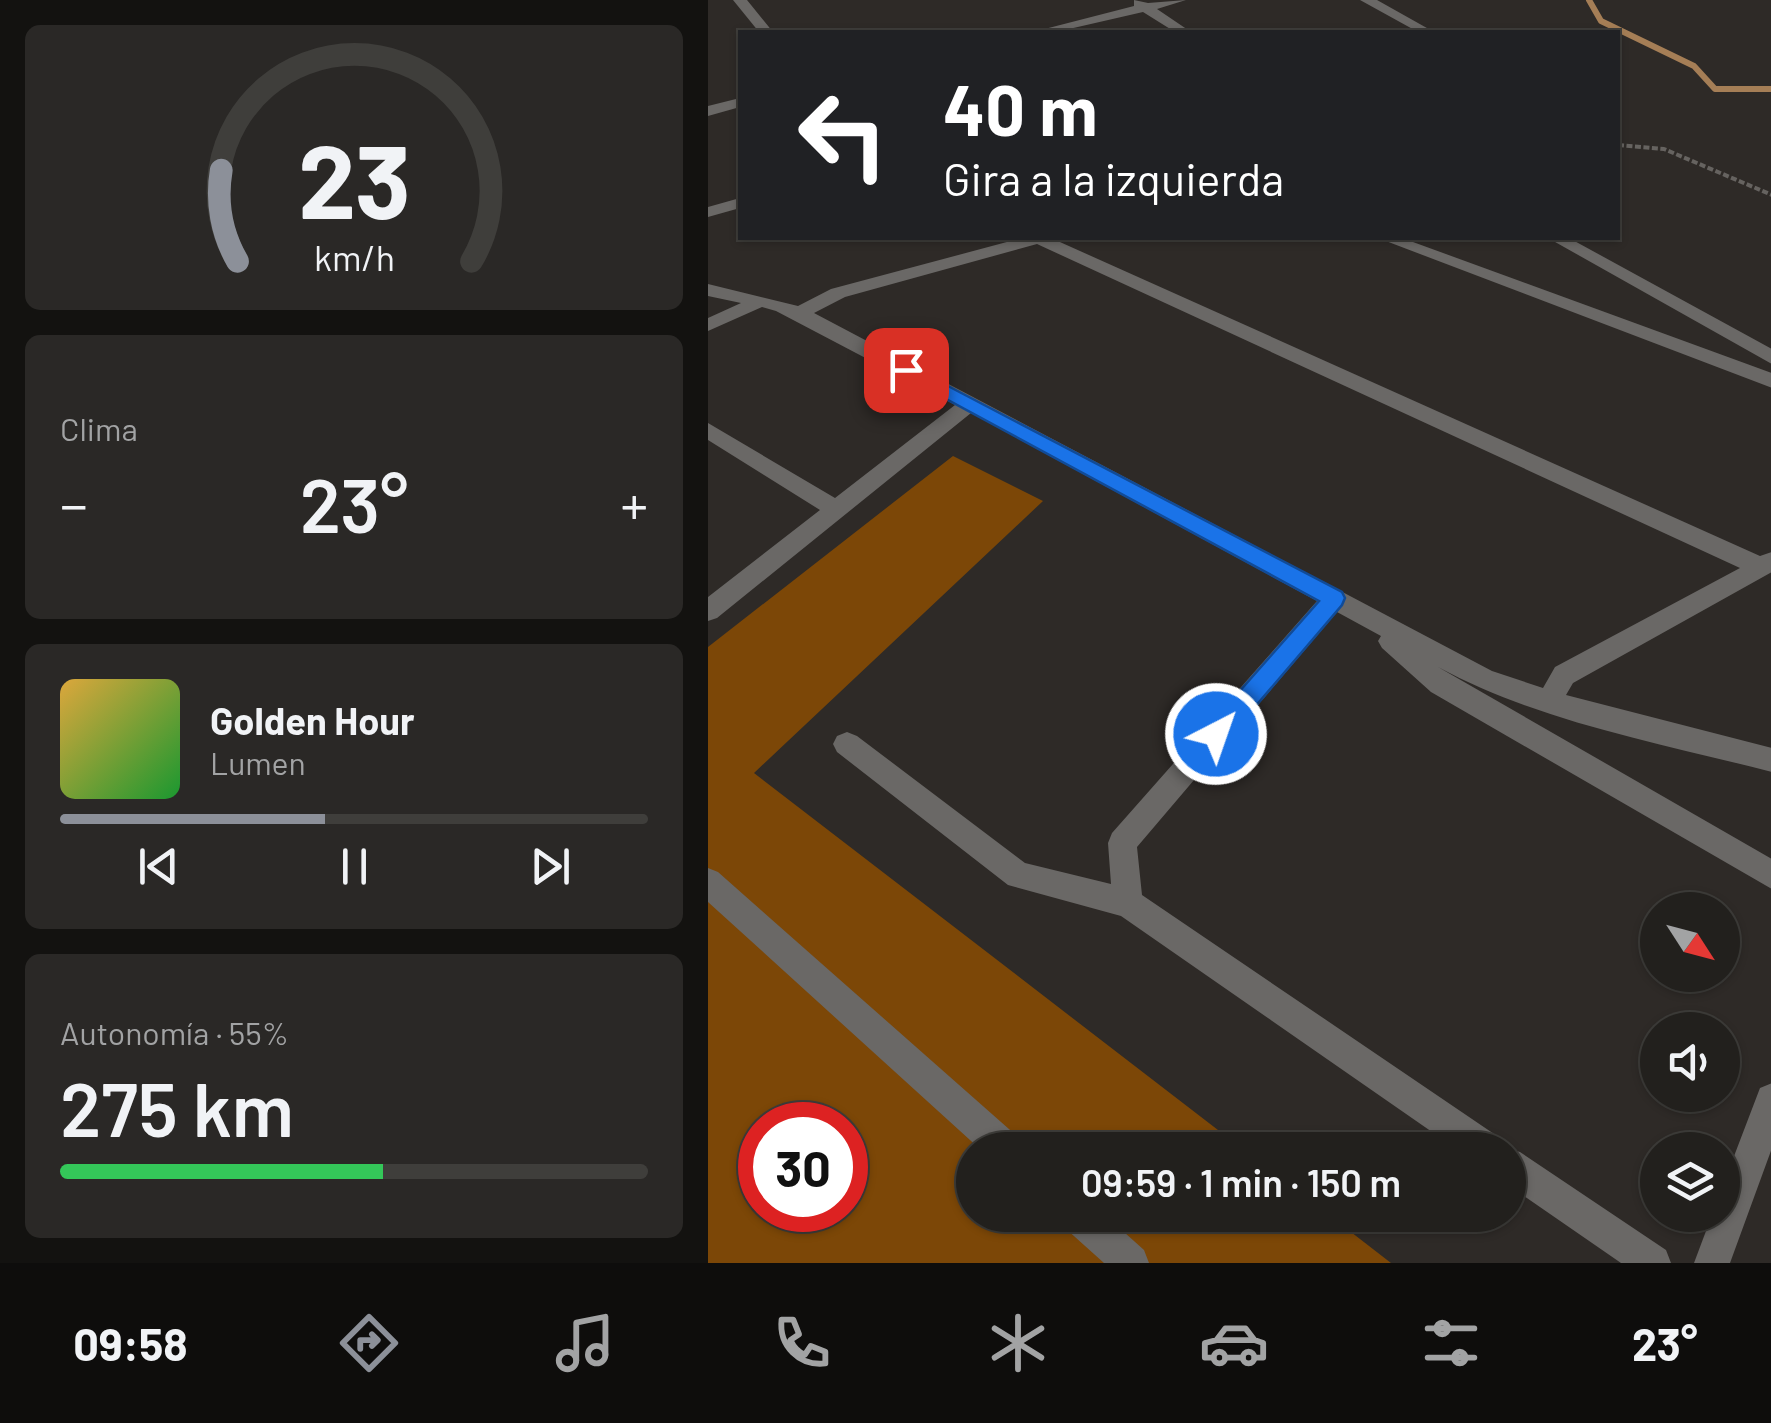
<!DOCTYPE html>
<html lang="es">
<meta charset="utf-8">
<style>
:root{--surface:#22201d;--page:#2a2826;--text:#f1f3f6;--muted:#a2a3a4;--line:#3f3e3b;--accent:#8c9099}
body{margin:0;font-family:Barlow,sans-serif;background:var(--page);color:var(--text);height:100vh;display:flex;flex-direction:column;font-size:38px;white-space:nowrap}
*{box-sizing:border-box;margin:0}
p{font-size:32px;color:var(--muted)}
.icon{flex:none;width:55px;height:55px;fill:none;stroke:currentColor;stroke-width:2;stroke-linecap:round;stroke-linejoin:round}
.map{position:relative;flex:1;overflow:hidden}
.sheet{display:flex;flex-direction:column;gap:25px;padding:25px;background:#131210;width:708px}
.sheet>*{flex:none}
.top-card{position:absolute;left:30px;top:30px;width:882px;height:210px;border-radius:0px;box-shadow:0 2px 8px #0004,0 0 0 2px var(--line);background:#202124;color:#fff;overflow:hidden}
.needle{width:65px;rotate:126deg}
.buttons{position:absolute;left:932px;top:892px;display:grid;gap:20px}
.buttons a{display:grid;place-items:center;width:100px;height:100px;border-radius:50%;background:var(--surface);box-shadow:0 2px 8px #0004,0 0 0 2px var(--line);font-size:50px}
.speed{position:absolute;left:30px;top:1102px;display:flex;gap:20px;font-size:50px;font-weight:700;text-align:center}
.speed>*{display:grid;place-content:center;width:130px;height:130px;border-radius:50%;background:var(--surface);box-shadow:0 2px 8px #0004,0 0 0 2px var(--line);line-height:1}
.speed .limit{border:15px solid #d22;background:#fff;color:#111}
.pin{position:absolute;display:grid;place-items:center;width:85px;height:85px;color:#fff;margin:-42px;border-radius:20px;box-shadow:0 5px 15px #0006}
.me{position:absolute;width:110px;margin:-55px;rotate:41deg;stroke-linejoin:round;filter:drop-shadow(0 0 8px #0008)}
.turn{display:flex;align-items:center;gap:35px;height:210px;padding:0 40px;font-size:45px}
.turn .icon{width:130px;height:130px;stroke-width:2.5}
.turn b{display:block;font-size:70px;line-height:85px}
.big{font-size:75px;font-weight:600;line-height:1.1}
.sheet .widget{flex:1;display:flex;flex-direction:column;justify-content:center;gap:15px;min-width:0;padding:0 35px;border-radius:15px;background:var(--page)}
.sheet .dial{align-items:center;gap:0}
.dial svg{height:260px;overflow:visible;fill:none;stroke:var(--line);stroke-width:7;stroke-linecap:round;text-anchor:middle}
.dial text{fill:var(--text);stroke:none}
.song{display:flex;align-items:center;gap:30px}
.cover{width:120px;height:120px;border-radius:15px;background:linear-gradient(135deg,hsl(40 70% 55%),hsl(130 70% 35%))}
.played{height:10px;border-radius:5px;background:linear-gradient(90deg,var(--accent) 45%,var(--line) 45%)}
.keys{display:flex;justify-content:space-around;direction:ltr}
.heat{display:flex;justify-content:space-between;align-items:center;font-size:55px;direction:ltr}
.charge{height:15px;border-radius:8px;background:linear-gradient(90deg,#34c759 55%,var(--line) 0)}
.trip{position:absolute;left:248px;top:1132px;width:570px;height:100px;border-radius:50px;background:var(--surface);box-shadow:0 2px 8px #0004,0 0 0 2px var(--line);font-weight:600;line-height:100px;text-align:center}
.tabs{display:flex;height:160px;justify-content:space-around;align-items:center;background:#0e0d0c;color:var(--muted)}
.tabs .icon{width:70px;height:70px}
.tabs .selected{color:var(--accent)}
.tabs b{font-size:45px;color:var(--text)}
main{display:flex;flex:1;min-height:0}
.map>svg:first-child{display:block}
.forest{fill:#7c4707;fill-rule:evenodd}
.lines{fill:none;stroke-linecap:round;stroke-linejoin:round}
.stream{stroke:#a57e56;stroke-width:6}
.path{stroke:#666360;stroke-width:4;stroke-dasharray:6 2.5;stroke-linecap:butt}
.minor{fill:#6a6866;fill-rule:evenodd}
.route{fill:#1a73e8;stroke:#114b97;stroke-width:2.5}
</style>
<main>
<section class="sheet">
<div class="widget dial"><svg viewBox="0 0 100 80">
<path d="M14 69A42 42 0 1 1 86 69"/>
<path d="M14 69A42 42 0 0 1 9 41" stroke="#8c9099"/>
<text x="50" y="56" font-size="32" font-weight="700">23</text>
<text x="50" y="72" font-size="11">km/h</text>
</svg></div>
<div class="widget"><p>Clima</p>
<div class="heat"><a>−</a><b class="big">23°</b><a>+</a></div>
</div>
<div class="widget">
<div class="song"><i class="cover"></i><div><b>Golden Hour</b><p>Lumen</p></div></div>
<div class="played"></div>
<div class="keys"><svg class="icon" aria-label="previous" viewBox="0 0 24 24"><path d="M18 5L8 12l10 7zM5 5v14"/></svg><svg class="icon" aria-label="pause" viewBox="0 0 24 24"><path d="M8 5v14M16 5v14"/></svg><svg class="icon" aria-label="next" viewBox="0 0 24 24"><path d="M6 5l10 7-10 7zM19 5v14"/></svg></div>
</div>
<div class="widget"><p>Autonomía · 55%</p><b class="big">275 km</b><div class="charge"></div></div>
</section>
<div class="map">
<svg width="1064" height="1263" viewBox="0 0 1064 1263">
<rect width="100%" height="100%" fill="#2e2a27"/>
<!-- forest -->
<path class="forest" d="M245 456 335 501 46 773 536 1150H265V1215H621L683 1263H0V647ZM52 1125H138V1210H52Z"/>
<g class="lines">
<!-- stream -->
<path class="stream" d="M881 0 893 21 986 66 1007 89H1064"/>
<!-- path -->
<path class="path" d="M910 145 956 149 1064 195"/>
<!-- minor -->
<path class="minor" d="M25 0H39L65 32H51Z
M426 0 440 3 478 0 449 9 483 32H467L435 12 348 32H325L426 6Z
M652 0H669L726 32H710Z
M32 98V107L0 116V106Z
M32 198V208L0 217V207Z
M314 238H343L1052 556 1064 552V572L865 683 858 695 1064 748V772C952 743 832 722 730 667L1064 859V889L723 692 674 648 670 641 673 636 629 612 429 847 434 895 792 1138 797 1148 812 1152 958 1250 963 1263H913L800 1185V1150H750L413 916 300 885 129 752 125 744 129 736 139 732 149 736 317 863 403 884 400 843 404 833 609 601 263 413 9 618 0 621V597L112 510 0 440V423L127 498 247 405 68 311 54 307 0 331V318L33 303 0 296V284L90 306 123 289ZM329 244 1032 568 847 667 835 688 784 671 106 313 137 297Z
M670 238H694L1064 373V388Z
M840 238H861L1064 349V364Z
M0 868 10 872 311 1138 316 1150H273L0 902Z
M1064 1083V1148L1022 1263H986L1004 1215H1015V1185L1052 1088Z
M352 1215H397L436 1250 441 1263H396L357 1228Z"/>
</g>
<!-- route -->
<path class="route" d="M198 364 634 592 637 598 634 605 517 742 508 745 500 742 496 734 500 727 611 601 192 374 189 370Z"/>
</svg>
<div class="buttons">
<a><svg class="needle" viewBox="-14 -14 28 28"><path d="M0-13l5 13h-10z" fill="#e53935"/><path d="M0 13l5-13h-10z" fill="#a2a3a4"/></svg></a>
<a><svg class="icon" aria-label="sound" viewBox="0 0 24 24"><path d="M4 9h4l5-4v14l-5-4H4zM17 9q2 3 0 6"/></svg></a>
<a><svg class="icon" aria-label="layers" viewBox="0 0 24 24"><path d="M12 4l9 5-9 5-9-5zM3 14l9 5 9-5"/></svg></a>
</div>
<div class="speed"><div class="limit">30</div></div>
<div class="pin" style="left:198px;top:370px;background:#d93025"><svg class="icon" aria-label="arrive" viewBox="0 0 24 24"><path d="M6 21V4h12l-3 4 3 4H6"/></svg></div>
<svg class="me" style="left:508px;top:734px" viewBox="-20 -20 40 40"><circle r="17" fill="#1a73e8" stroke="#fff" stroke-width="3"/><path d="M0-11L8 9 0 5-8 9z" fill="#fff"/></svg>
<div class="trip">09:59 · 1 min · 150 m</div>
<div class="top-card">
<div class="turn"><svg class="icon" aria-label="left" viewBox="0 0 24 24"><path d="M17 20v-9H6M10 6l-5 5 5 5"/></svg><div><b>40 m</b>Gira a la izquierda</div></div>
</div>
</div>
</main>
<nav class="tabs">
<b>09:58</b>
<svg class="icon selected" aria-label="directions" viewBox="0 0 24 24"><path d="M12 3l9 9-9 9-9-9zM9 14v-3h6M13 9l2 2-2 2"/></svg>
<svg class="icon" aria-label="music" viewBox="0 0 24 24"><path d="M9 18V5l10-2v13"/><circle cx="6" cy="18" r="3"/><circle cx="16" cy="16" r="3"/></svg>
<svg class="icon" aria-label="phone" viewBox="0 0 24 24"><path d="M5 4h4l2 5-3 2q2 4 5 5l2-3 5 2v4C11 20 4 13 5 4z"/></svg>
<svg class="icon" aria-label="climate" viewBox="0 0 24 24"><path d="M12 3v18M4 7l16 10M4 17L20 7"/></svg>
<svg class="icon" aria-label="car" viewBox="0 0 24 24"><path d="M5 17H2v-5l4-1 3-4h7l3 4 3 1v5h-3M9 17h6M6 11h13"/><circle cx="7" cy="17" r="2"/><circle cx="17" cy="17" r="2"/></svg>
<svg class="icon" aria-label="filters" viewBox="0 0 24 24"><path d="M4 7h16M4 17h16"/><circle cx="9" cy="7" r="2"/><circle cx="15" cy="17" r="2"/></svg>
<b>23°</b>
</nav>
